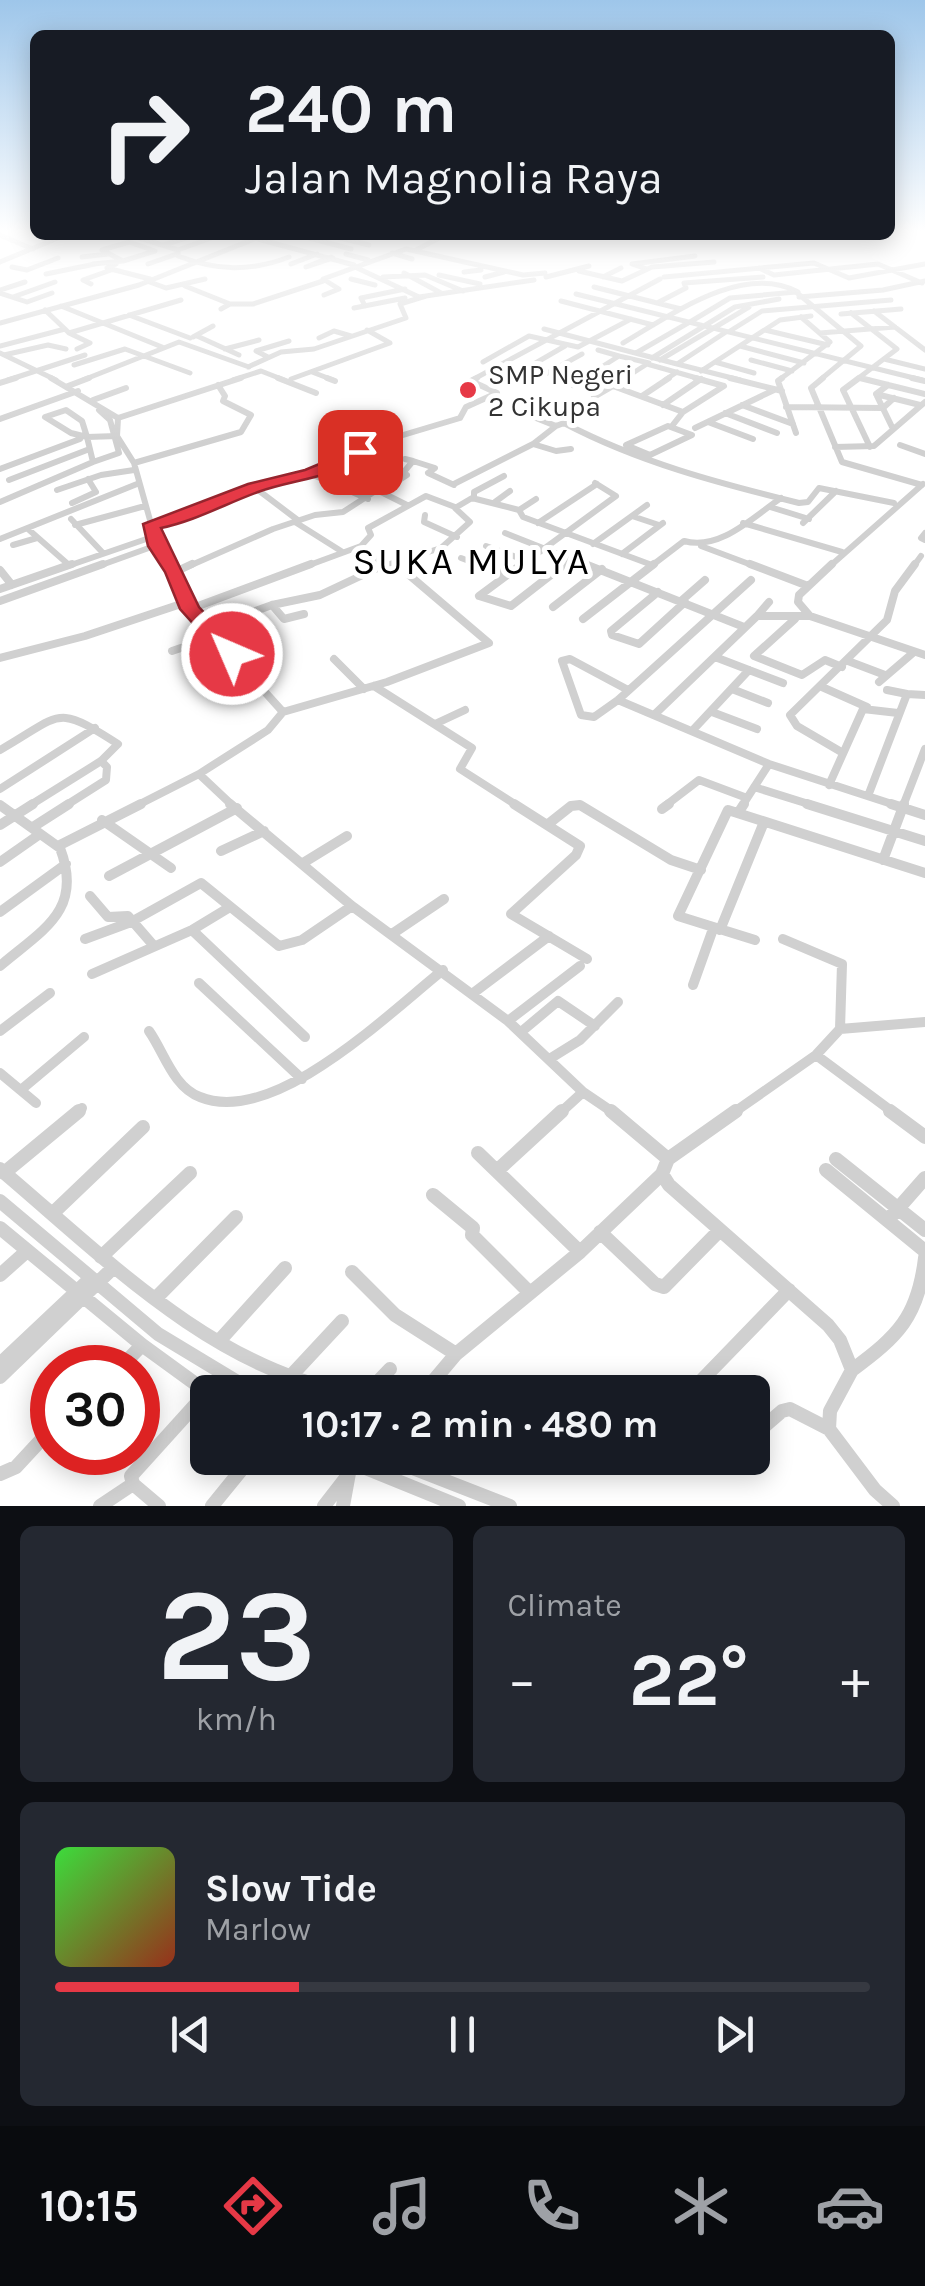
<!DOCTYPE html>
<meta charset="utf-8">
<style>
:root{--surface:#171b24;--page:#242831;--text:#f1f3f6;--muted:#9ea1a6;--line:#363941;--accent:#e63946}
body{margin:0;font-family:Karla,sans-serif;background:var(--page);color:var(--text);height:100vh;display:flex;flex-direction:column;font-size:38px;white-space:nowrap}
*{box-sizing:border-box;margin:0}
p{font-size:32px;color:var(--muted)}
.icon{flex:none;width:55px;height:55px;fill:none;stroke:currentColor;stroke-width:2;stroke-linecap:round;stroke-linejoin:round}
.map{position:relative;height:1506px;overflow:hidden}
.side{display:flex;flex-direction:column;gap:20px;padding:20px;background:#0d0f14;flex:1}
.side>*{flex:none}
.hud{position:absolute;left:30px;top:30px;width:865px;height:210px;border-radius:15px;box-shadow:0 5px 25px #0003;background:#171b24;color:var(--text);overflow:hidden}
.speed{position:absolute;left:30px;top:1345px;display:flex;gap:20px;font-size:50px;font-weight:700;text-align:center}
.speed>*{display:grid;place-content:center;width:130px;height:130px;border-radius:50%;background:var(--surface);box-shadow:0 5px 25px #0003;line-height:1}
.speed .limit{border:15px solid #d22;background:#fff;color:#111}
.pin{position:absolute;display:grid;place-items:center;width:85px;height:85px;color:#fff;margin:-42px;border-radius:20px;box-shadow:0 5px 15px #0006}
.me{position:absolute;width:110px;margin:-55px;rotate:315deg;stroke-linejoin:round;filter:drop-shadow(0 0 8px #0008)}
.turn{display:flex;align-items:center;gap:35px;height:210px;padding:0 50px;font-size:45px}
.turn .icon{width:130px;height:130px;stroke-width:2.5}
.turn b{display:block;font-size:70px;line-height:85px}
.big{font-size:75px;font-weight:700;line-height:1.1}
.side .card{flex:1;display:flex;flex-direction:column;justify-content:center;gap:15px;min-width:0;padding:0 35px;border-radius:15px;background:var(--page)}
.side .dial{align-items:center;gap:0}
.dial b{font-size:130px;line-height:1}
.song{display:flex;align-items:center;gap:30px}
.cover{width:120px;height:120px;border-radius:15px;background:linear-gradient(135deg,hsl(120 70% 55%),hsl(10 70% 35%))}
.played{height:10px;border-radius:5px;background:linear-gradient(90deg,var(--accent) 30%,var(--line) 30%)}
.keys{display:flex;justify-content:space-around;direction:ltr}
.heat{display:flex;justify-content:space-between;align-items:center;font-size:55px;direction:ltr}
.side .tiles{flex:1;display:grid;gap:20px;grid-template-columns:1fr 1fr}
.card:last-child{grid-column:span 2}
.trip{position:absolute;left:190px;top:1375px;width:580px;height:100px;border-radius:15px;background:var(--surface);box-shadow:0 5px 25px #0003;font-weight:700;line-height:100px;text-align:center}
.dock{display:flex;height:160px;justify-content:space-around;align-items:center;background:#090b0e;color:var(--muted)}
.dock .icon{width:70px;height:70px}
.dock .current{color:var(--accent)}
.dock b{font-size:45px;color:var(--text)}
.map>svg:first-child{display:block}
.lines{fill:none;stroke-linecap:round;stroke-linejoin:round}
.minor-far4{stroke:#d0d0d0;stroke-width:5}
.minor-far3{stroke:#d0d0d0;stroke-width:6}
.minor-far2{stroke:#d0d0d0;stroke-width:8}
.minor-far1{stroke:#d0d0d0;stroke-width:10}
.minor{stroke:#d0d0d0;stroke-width:14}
.route{fill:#e63946;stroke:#96252e;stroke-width:2.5}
.poi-dot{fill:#e63946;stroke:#fff;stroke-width:4}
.labels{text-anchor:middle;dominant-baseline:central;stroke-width:10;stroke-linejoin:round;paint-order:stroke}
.far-poi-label{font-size:28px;fill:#333;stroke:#fff;text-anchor:start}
.quarter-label{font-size:38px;letter-spacing:2.5px;fill:#000;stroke:#fff}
</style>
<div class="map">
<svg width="925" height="1506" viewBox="0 0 925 1506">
<rect width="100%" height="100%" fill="#fff"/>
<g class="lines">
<!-- minor-far4 -->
<path class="minor-far4" d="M0 235 33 249
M130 235 178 250V256C217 271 250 272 289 257
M298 235 351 249
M328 235 369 245
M258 239 354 265
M129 242 155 251 123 261 102 250Z
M164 245 195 235
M178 250 219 235
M416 250 445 235
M392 253 412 259
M346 254 368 260
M82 257 108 254
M331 257 306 267 333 258
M0 262 65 235
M93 264 123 261
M116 264 107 268 150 279
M148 264 177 254
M291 264 317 254
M12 267 27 270 58 258
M355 267 419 297 534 280
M759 268 774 275 878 264 922 283
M647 269 632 264 695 256
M579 271 622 281 652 267 714 262
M464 272 481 270
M404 273 441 293
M46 274 95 264
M439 275 480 284
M383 277 425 275 463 291
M485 277 504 272
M546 277 589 266
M603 277 621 268
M664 277 814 263 849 278 925 264
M351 279 375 285
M147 281 166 288 205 279
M91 284 83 280 111 270
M185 286 230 304
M594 287 681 309
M0 290 25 282
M0 293 27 302 52 293
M576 294 922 380
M324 295 339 289 323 279 406 249 523 275 545 273
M13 297 55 282
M799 297 883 290 925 281
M561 301 653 325
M657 303 686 288 684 283 763 277
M61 306 162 347
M365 306 361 298 405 289
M354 308 405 298
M221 309 230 304H253L323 281
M874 311 925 350
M851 313 897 349 856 380
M841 314 901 309
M129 315 190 338
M690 322 730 298 796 292 861 346 820 380
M0 323 139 285 264 235
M65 329 69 333 181 300
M544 329 677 364
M765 330 828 345
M730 331 762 311 891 300
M726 332 677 364 740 380
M69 333 90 343 77 349
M820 333 895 327
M197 336 239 355
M193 337 213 326
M319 338 334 331 351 336
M623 343C670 316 742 262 798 292
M0 346 65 329 45 310
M740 346 804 363
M225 349 259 340
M598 350 619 356
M0 353 56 380
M636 353 688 323
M4 355 48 345 66 349
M268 357 256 351 289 341
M652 358 735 307 779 299
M884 359 925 369
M660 360 749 307
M751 360 792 371
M483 362 529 336 578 347 631 319
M715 362 754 373
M74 365 125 349 190 373
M248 367 281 352 314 349 406 318 400 304 426 296
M555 369 593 380
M701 371 780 320 811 316
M312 372 333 380
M520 372 565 346
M542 376 582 354
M860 378 869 380
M291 379 390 343 367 330
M8 380 85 355
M83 380 179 342 249 367
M233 380 261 371 284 380
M472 380 660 279
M581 380 619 356 649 363
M622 380 647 364 704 380
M665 380 677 372
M779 380 830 342 801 317"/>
<!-- minor-far3 -->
<path class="minor-far3" d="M51 378 118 418 117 436 134 463 157 545 172 567
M278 378 316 393
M327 378 335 381
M585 378 613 386
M626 378 613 386 683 412
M730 378 782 391
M782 378 778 381 796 433
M823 378 811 388 842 462 922 485
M859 378 843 390 870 447
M860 378 925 394
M912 378 925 381
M0 383 16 378
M573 385 585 378
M888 385 876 394 893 429
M68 386 89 378
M876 394 920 405
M642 396 669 378
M594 397 613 386
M93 400 126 388
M663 405 701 379
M742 405 793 424
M786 407 883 408 894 398
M66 410 82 421 87 437 71 433 45 417Z
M683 412 724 386 695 378
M725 413 777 433
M118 418 241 378
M536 418 556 426 564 423C638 462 718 483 799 503L808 502 819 488 894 503
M0 419 78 391
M708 422 753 439
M668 426 692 435 650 455 626 445Z
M672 426 683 412
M695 428 774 390
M87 437 117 436
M533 444 556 451 571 449
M900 445 925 454
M835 447 874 446 925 402
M413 461 435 468 428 473 454 485
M93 462 119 453 110 420 99 410
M134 463 241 432 251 415 223 401 225 396 218 385
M0 469 80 439
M311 474 368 499
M9 480 87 450
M454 484 533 444 556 426
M254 487 299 521
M57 490 101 475 134 470
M381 492 407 475 403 473 413 461 405 459
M474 498V492L504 476
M0 502 93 462 87 437
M495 502 510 491
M72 503 96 492 88 479
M770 507 809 519
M519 510 536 499
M425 515 424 522 457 537
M632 516 659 525
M71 519 103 553
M295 522 341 551
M538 523 597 484
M743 523 842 552
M803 523 836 491
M151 524 177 520 254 487 311 474 393 438 460 418 466 407 497 393 471 381 477 378
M75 525 145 506
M28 529 69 565
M505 533 591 567
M925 533 921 538 925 540
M0 539 137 484
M593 544 647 505
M13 545 37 538
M486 546 527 561
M701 546 757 567
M622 554 663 523
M461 558 485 567
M384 565 361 546 371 535 368 528 426 496 455 507
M65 567 155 536
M96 567 157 545
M187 567 273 529 315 515 343 512 377 490 407 505
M304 567 361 546
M380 567 441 548 470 522 455 508 472 498 519 510 523 517 652 565
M519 567 616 496 595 483
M562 567 573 558
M650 567 684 541C720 551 753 517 781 498
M829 567 923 484
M913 567 921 556"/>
<!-- minor-far2 -->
<path class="minor-far2" d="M170 564 190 609 283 712 268 730 199 774 233 806
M478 564 507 575
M522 564 479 596 511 606 565 564
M585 564 744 627
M750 564 808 586
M832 564 799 595 798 602 810 616 925 655
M0 570 12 585
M175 572 192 564
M0 589 72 564
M658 592 611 631 612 635 639 644 685 602
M0 601 103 564
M681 601 705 580
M272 605 284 619 304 614
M553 607 602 569
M190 609 311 564
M757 616 769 602
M583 619 654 564
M795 619 754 656 802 675 825 660 842 667
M206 629 272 605 320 595 386 564
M172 651 213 637
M715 657 783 683
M0 658 85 636 187 602
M334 659 364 689
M848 661 885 675
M217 674 242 665
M879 682 914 652
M374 686 472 748 460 769 518 806
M822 687 867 707
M213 689 252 675
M732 689 768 703
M628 690 570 659 562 661 581 715 594 717 618 700 751 580
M887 690 907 694
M618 700 769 764 898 806
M283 712 387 682 489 643 409 575
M712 712 757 729
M654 715 757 616H810
M435 724 465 710
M692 731 749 670
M0 750C63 714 54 703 118 744L101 761 29 806
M843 753 797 726 790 715 887 620 895 591 915 564
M829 785 863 709 898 713
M754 787 815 806
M0 789 95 728
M868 796 907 694 925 695
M65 806 106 780 107 767 101 761
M136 806 199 774
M571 806H582
M665 806 699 780 747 798
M742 806 769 764
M903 806 925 749"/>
<!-- minor-far1 -->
<path class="minor-far1" d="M230 804 352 906 508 1021 583 1092 614 1113
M514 804 580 846 576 855 511 914 587 959
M807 804 925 841
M891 804 925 815
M0 805 60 848C84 911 42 930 0 966
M662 809 669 804
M738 813 744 804
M102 820 171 868
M0 825 33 804
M547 825 571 806 580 805 671 860 701 870
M33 827 69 804
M58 846 141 804
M221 851 264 831
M883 860 904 804
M0 862 40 834
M303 863 347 836
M109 876 237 808
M90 896 108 917 128 916 154 946
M0 912 66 864
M192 930 305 1037
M720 930 764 822
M392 934 444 899
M85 939 131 922 201 883 279 946 302 940 352 906
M783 939 842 964 840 1029
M755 940 678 916 728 810 925 873
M92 974 192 930 230 907
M199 983 302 1079
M693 985 713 929
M472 994 549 936
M508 1021 580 966
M0 1031 50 993
M149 1031C164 1052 173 1087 200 1097 274 1127 389 1013 443 970
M521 1032 558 1001 595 1026
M816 1055 894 1113
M551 1058 580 1040 618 1002
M0 1073 36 1103
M22 1089 84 1037
M76 1113 82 1108
M560 1113 583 1092
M733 1113 816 1055 840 1029 925 1022"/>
<!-- minor -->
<path class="minor" d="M611 1111 668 1159
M890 1111 925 1137
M478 1153 580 1252
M668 1159 662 1174 669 1185 828 1325 840 1340 852 1370 830 1411 829 1429 875 1490 893 1506
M668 1159 736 1111
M836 1159 925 1230
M0 1169C102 1255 210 1366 345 1392
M499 1169 562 1111
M826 1170 925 1251
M4 1173 79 1111
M433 1195 473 1228 472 1235 529 1292
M0 1201 158 1334 254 1392
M52 1214 143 1127
M888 1220 925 1178
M0 1228 142 1345 208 1393
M600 1232 655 1284 664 1287 719 1231
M101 1257 190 1173
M352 1272 395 1315 456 1354
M0 1275 27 1251
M157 1297 236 1217
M220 1340 285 1268
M0 1364 91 1278
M120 1368 142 1345
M852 1370C898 1336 918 1317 925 1258
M0 1377 114 1267
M288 1379 342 1321
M697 1385 789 1290
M368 1392 390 1369
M424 1392 456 1354 580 1252 662 1174
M753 1436 782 1411 790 1409 829 1429
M341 1458 459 1506
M387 1458 510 1506
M0 1474 16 1467 41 1440
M100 1506 133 1484
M159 1506 133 1484 131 1476 206 1393
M212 1506 251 1458
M324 1506 345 1479
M343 1506 351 1462"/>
</g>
<!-- sky -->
<linearGradient id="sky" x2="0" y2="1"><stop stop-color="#9ec6ea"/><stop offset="0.52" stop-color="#fff"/><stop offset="1" stop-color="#fff" stop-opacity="0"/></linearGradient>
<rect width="925" height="444" fill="url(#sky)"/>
<!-- route -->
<path class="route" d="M355 449 369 452C339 478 293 479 258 492 225 504 195 521 161 528L199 607 242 654 239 659H225L180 609 165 572 148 546 143 524 248 484 305 470Z"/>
<!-- markers -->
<circle class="poi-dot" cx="468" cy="390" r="10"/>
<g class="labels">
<!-- far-poi labels -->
<g class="far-poi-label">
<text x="488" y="374">SMP Negeri<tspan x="488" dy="32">2 Cikupa</tspan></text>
</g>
<!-- quarter labels -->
<g class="quarter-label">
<text x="472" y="561">SUKA MULYA</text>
</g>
</g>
</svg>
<div class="speed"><div class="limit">30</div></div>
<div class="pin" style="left:360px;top:452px;background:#d93025"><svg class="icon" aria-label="arrive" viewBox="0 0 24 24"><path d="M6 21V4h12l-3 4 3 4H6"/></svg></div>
<svg class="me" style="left:232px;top:654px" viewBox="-20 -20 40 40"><circle r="17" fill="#e63946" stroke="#fff" stroke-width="3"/><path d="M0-11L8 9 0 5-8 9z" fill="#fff"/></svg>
<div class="trip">10:17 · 2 min · 480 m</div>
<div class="hud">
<div class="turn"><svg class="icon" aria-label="right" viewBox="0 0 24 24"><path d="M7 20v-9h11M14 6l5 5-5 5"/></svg><div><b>240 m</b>Jalan Magnolia Raya</div></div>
</div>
</div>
<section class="side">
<div class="tiles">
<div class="card dial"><b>23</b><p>km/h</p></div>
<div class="card"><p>Climate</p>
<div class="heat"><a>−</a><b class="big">22°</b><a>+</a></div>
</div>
<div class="card">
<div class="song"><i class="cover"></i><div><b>Slow Tide</b><p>Marlow</p></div></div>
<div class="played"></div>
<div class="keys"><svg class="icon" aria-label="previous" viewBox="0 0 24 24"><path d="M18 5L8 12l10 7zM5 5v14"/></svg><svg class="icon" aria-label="pause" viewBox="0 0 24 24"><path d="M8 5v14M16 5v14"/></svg><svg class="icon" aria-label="next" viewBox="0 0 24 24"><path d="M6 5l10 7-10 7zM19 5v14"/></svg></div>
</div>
</div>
</section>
<nav class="dock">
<b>10:15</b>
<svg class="icon current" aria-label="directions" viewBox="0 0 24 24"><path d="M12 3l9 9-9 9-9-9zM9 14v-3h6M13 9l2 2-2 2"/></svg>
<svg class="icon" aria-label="music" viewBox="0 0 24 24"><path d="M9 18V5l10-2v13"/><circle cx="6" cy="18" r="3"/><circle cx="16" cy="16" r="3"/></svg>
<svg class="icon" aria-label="phone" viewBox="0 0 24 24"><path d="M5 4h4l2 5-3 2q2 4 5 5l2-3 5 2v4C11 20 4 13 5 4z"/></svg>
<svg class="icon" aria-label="climate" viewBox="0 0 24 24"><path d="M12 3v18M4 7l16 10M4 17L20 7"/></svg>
<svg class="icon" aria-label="car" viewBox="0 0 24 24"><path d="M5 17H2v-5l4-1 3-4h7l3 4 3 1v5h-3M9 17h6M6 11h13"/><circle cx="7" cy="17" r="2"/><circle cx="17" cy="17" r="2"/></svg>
</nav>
